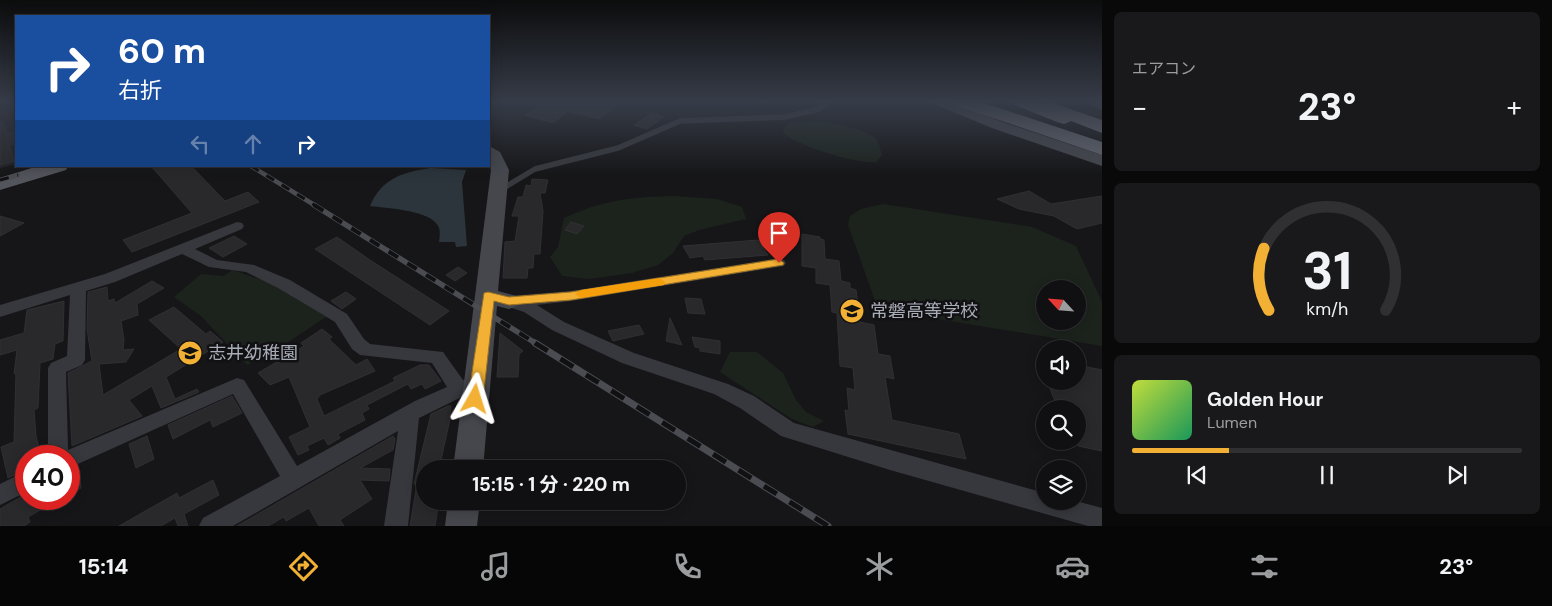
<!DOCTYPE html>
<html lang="ja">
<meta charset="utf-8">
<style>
:root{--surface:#101012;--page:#19191b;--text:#f1f3f6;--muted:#9c9d9f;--line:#303032;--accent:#f2b134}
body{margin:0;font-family:"DM Sans","Noto Sans JP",sans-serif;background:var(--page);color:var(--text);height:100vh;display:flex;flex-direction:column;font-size:19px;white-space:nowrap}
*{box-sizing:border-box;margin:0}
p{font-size:16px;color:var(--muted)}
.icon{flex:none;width:28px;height:28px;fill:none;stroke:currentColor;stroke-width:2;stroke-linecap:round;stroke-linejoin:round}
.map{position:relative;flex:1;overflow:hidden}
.side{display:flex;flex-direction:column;gap:12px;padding:12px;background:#09090a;width:450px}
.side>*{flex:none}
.hud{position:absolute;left:15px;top:15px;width:475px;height:152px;border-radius:0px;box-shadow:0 2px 12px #0003,0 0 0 1px var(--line);background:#1a4fa0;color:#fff;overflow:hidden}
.needle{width:32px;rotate:296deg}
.controls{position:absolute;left:1036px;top:280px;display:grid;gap:10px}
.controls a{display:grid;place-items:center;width:50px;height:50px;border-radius:50%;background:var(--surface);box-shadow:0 2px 12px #0003,0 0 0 1px var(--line);font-size:25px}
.speed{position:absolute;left:15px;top:445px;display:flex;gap:10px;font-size:25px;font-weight:700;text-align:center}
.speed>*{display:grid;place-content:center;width:65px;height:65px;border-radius:50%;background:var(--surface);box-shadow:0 2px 12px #0003,0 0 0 1px var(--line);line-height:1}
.speed .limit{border:8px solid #d22;background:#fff;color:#111}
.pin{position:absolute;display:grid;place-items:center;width:42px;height:42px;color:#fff;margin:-51px -21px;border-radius:50% 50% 50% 0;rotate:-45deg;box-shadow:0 0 5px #0007}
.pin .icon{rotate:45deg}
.me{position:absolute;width:55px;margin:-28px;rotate:6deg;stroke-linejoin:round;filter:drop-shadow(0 0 4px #0008)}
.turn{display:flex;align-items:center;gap:18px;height:105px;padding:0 20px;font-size:22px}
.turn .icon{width:65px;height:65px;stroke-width:2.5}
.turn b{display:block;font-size:35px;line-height:42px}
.lanes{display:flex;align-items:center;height:48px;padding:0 20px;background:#0003;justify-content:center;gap:25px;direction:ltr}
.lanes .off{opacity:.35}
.big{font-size:38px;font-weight:700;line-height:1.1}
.side .card{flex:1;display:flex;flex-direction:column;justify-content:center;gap:8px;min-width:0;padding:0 18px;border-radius:8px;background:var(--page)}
.side .dial{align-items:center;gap:0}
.dial svg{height:130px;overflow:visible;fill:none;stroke:var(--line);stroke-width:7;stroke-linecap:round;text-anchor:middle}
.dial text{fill:var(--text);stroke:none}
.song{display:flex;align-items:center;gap:15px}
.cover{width:60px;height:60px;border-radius:8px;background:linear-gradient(135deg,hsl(70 70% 55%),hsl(150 70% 35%))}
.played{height:5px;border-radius:2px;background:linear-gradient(90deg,var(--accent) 25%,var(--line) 25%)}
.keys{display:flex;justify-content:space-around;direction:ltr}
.heat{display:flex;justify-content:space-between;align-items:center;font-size:28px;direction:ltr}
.trip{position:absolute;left:416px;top:460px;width:270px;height:50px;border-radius:25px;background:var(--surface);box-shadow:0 2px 12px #0003,0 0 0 1px var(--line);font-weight:700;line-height:50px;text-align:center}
.tab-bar{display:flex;height:80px;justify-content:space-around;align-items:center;background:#060607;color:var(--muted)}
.tab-bar .icon{width:35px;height:35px}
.tab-bar .active{color:var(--accent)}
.tab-bar b{font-size:22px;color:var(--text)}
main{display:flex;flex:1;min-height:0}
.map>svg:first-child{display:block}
.built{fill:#222225}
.green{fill:#1c231d;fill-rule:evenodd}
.water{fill:#2c353c}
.building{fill:#29292c;stroke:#303034}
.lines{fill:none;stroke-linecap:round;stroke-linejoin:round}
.lane{stroke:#37383d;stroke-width:5.5}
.street{fill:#37383d;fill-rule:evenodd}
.secondary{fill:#45474d;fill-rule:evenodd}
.primary{fill:#53555c;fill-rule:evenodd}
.highway{fill:#63666e;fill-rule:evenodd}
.rail-far2-casing{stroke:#4a4c52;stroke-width:4.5}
.rail-far1-casing{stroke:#4a4c52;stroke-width:5.5}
.rail-casing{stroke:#4a4c52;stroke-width:7}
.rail-far2{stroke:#111113;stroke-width:3;stroke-dasharray:9;stroke-linecap:butt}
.rail-far1{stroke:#111113;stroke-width:4;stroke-dasharray:11;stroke-linecap:butt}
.rail{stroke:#111113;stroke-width:5;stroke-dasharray:15;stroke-linecap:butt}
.route{fill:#f2b134;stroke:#9d7322}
.slow{fill:#f59e0b}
.labels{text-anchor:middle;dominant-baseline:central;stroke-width:5;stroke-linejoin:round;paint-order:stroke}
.poi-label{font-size:18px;fill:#a8adb8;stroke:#111113;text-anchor:start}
</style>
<main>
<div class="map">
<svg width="1102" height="526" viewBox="0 0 1102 526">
<rect width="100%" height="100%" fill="#161618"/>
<!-- built -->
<path class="built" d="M0 101H16V164L0 168Z"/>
<!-- green -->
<path class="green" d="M819 121C833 123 867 129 877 140 879 144 881 151 882 155L876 162C855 164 799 146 783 133L784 128 791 122Z
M674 196 717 199 742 207 746 219 699 230 684 236 673 253 658 265 632 273 589 279 562 276 550 257 558 247 564 218C604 200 630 197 674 196Z
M883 204 1032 227 1076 246 1102 302V346L878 309 848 225 850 216 861 209ZM1045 289H1078V321H1045Z
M232 270 271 283 326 317 267 356 247 365 201 316 174 297 201 274 224 276Z
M730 352H757L783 373 796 400 806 412 824 421 813 427 792 419 720 372Z"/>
<!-- water -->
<path class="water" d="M431 168 466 170 462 182 467 246 456 247 455 242H439C440 235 441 228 436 223 425 210 386 208 370 206 382 178 403 172 431 168Z"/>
<!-- building -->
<path class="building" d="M546 101H621L599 119 568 111 553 123 525 115Z
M652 113 664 117 647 129 634 125Z
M0 122H3L7 134 16 132V143L9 145 14 161 0 165Z
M151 166H191L225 201 248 192 259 202 132 252 123 240 192 213Z
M532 179 548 180 545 193H540L543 211 540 254H534L533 268H528L527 278H503L505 242 515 241 519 216H512L518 197H523L526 185 531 186Z
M1029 191 1051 204 1102 196V223L1077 229 1054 216 1019 209 997 199Z
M0 216 24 223 0 236Z
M571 222 584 226 577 234 565 230Z
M802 234 820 237V239L824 240 825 259 839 261 841 281 850 283V288L856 290 860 322 874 325 878 354 890 356 894 379 885 377 892 420 959 434 966 459 848 434 845 410 849 411 847 388 855 390 853 368 840 366 837 313 832 312 830 285 816 283V268L802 266Z
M234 236 247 244 223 257 209 248Z
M337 237 370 260 449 311 430 325 315 249Z
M758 240 768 255 705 260 703 256 690 258 683 246Z
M458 267 467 273 455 281 446 275Z
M152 281 164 288 137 304 138 315 121 321 124 340 123 350 134 349 126 362 99 364 103 395 181 349 149 320 174 307 206 334 210 331 223 342 166 377 175 399 197 389 199 392 161 408 152 386 129 400 142 416 72 446 68 373 92 361 87 329 88 292 107 287 108 301 114 299 115 303Z
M346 292 356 299 342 309 331 301Z
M685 298 701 299 705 314 688 313Z
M64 301 63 341 55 344 53 359 40 363 38 408 34 410 36 436 41 456H26V469L8 478 1 447 14 442 16 373 14 374 17 350 0 355V340L24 333 27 310Z
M670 318 682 345 666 341Z
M639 325 644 334 613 341 608 331Z
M322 329 332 337 329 339 356 365 367 359 375 371 320 395 317 399 324 416 395 381 393 378 420 365H429L441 381 425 389 422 384 411 389 408 384 367 405 369 409 362 413 365 420 338 434 340 438 328 445 324 438 307 446 309 450 298 455 289 437 310 427 289 377 270 385 258 373 304 346 301 343Z
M500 333 523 351 519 354 518 377H497Z
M692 337 720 341V354L700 351V348L695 347Z
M1078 365 1102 370V451L1078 446V409H1058L1047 381H1078Z
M232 396 242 413 213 427 210 420 173 439 168 425Z
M448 406H451L450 419 439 469H425V501H439L435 526H410L417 484H414L431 414Z
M147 436 154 459 136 468 129 444Z
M393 436 395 439 393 450 360 468 390 469 389 481 360 480 372 499 340 520 344 526H319L309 508 286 521 284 517 268 526H237Z
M79 469 81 488 69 494V473Z
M213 480 219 495 184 514 188 526H178L175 518 161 526H119L177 493 179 498Z
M26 494V499H58L41 506 42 509 28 517 30 522 24 526H0V509Z"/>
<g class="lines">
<!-- lane -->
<path class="lane" d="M500 190 535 169 618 148 680 121 785 117 819 109 829 101"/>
<!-- street -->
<path class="street" d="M1097 102 1102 103V110L1092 105Z
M237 222 242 223 244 226 242 229 195 249 217 260 254 265 290 280 347 314 364 339 370 344 443 352 463 380 469 378 476 380 478 385 476 390 419 418 408 526H384L398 431 233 526H199L203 518 280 476 233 394 69 468V456H48V368L51 363 67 356 70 295 0 317V305L105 274ZM182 254 209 267 246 272 278 288 335 322 352 349 360 355 432 363 447 387 415 401 297 466 244 380 237 378 68 450 66 372 82 365 85 360 86 291 115 282Z
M779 258 784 260 786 263 784 266 571 301 537 305 564 322 634 353 728 384 754 396 794 423 1045 493V501H1076L1102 508V526H1088L890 470 781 436 740 408 714 394 622 363 552 330 524 312 503 305 501 301 503 297 509 296 571 291Z
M26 471V492L0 505V484Z"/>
<!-- secondary -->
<path class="secondary" d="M932 101H951L1002 122 1102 155V166L992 128 934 104Z
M489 146 500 152 509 170 498 291 517 296 520 301 517 306 509 309 497 306 483 469H453L491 170 489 163Z
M448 501H480L477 526H445Z"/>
<!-- primary -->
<path class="primary" d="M38 166H68L66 170 0 190V178Z"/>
<!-- highway -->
<path class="highway" d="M952 101H978L1102 142V155L955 105Z
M1012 101H1037L1043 104 1050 102 1102 120V133L1071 121 1064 124 1057 122 1015 105Z"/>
<defs>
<path id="rail-far2" d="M251 166 316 206
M0 180 18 175"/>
<path id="rail-far1" d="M314 205 537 344"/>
<path id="rail" d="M535 343 828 526"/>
</defs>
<!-- rail-far2 casing -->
<use href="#rail-far2" class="rail-far2-casing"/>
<!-- rail-far1 casing -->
<use href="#rail-far1" class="rail-far1-casing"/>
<!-- rail casing -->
<use href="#rail" class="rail-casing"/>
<!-- rail-far2 -->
<use href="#rail-far2" class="rail-far2"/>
<!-- rail-far1 -->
<use href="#rail-far1" class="rail-far1"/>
<!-- rail -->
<use href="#rail" class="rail"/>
</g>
<!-- sky -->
<linearGradient id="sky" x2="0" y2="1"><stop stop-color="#0c0c0d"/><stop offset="0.58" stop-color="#363c48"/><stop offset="1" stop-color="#363c48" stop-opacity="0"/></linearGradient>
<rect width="1102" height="175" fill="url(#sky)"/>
<!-- route -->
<path class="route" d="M779 259 784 263 783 265 571 300 509 305 494 301 483 399 481 403H470L468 399 484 293 488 292 509 297 571 292Z"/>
<!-- slow -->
<path class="slow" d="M660 278 665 282 664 285 581 298 575 294 581 290Z"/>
<!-- icons -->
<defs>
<symbol id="school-disc" viewBox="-11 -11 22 22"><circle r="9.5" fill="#f2b134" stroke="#111113"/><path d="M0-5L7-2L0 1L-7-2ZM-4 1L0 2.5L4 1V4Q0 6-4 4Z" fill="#111"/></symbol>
</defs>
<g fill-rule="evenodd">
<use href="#school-disc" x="838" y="297" width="28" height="28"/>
<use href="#school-disc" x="176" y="339" width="28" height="28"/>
</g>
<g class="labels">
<!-- poi labels -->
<g class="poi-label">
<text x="870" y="311">常磐高等学校</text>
<text x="208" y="353">志井幼稚園</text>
</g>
</g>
</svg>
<div class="controls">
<a><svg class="needle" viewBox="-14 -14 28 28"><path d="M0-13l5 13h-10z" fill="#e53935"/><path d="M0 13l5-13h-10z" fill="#9c9d9f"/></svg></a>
<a><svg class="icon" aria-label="sound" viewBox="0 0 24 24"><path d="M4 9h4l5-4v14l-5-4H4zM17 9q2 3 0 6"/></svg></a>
<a><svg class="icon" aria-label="search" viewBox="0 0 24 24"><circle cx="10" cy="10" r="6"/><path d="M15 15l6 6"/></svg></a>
<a><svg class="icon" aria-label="layers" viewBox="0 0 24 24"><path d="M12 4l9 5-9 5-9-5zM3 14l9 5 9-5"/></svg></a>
</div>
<div class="speed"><div class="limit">40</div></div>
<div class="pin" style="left:779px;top:263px;background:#d93025"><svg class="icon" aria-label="arrive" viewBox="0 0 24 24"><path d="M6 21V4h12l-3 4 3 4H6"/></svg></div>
<svg class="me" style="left:475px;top:399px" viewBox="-20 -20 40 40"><path d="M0-17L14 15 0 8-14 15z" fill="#f2b134" stroke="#fff" stroke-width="4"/></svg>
<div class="trip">15:15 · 1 分 · 220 m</div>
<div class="hud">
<div class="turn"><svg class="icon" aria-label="right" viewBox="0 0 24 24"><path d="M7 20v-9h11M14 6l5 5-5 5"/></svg><div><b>60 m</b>右折</div></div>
<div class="lanes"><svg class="icon off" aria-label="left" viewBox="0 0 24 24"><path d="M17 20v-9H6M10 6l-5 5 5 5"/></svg><svg class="icon off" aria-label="ahead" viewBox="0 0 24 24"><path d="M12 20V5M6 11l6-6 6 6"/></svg><svg class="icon" aria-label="right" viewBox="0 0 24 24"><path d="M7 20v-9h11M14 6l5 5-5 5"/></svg></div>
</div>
</div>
<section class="side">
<div class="card"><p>エアコン</p>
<div class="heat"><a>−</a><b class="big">23°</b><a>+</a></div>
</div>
<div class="card dial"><svg viewBox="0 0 100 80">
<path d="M14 69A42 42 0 1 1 86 69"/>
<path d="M14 69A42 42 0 0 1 11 31" stroke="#f2b134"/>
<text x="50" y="56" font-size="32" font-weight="700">31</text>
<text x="50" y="72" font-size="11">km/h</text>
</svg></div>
<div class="card">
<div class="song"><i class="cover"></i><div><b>Golden Hour</b><p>Lumen</p></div></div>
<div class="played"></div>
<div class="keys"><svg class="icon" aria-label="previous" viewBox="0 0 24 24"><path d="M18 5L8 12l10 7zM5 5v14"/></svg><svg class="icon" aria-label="pause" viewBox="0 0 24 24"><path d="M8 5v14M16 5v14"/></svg><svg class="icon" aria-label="next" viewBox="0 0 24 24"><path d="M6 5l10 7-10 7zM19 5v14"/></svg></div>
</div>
</section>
</main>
<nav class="tab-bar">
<b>15:14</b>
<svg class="icon active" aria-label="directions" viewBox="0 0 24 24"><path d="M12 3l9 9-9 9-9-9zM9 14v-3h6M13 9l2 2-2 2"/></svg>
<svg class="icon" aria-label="music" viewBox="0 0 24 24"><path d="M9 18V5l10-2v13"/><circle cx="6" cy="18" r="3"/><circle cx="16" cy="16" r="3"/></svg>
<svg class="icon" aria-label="phone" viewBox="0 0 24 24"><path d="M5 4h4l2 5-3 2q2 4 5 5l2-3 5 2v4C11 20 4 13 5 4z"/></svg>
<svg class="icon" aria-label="climate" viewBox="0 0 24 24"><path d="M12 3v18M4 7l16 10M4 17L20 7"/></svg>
<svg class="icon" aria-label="car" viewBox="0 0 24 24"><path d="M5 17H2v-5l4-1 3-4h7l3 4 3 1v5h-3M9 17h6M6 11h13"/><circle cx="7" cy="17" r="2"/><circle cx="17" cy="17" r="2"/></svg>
<svg class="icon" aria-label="filters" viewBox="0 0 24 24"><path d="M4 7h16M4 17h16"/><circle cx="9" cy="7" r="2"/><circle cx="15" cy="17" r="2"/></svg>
<b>23°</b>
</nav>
